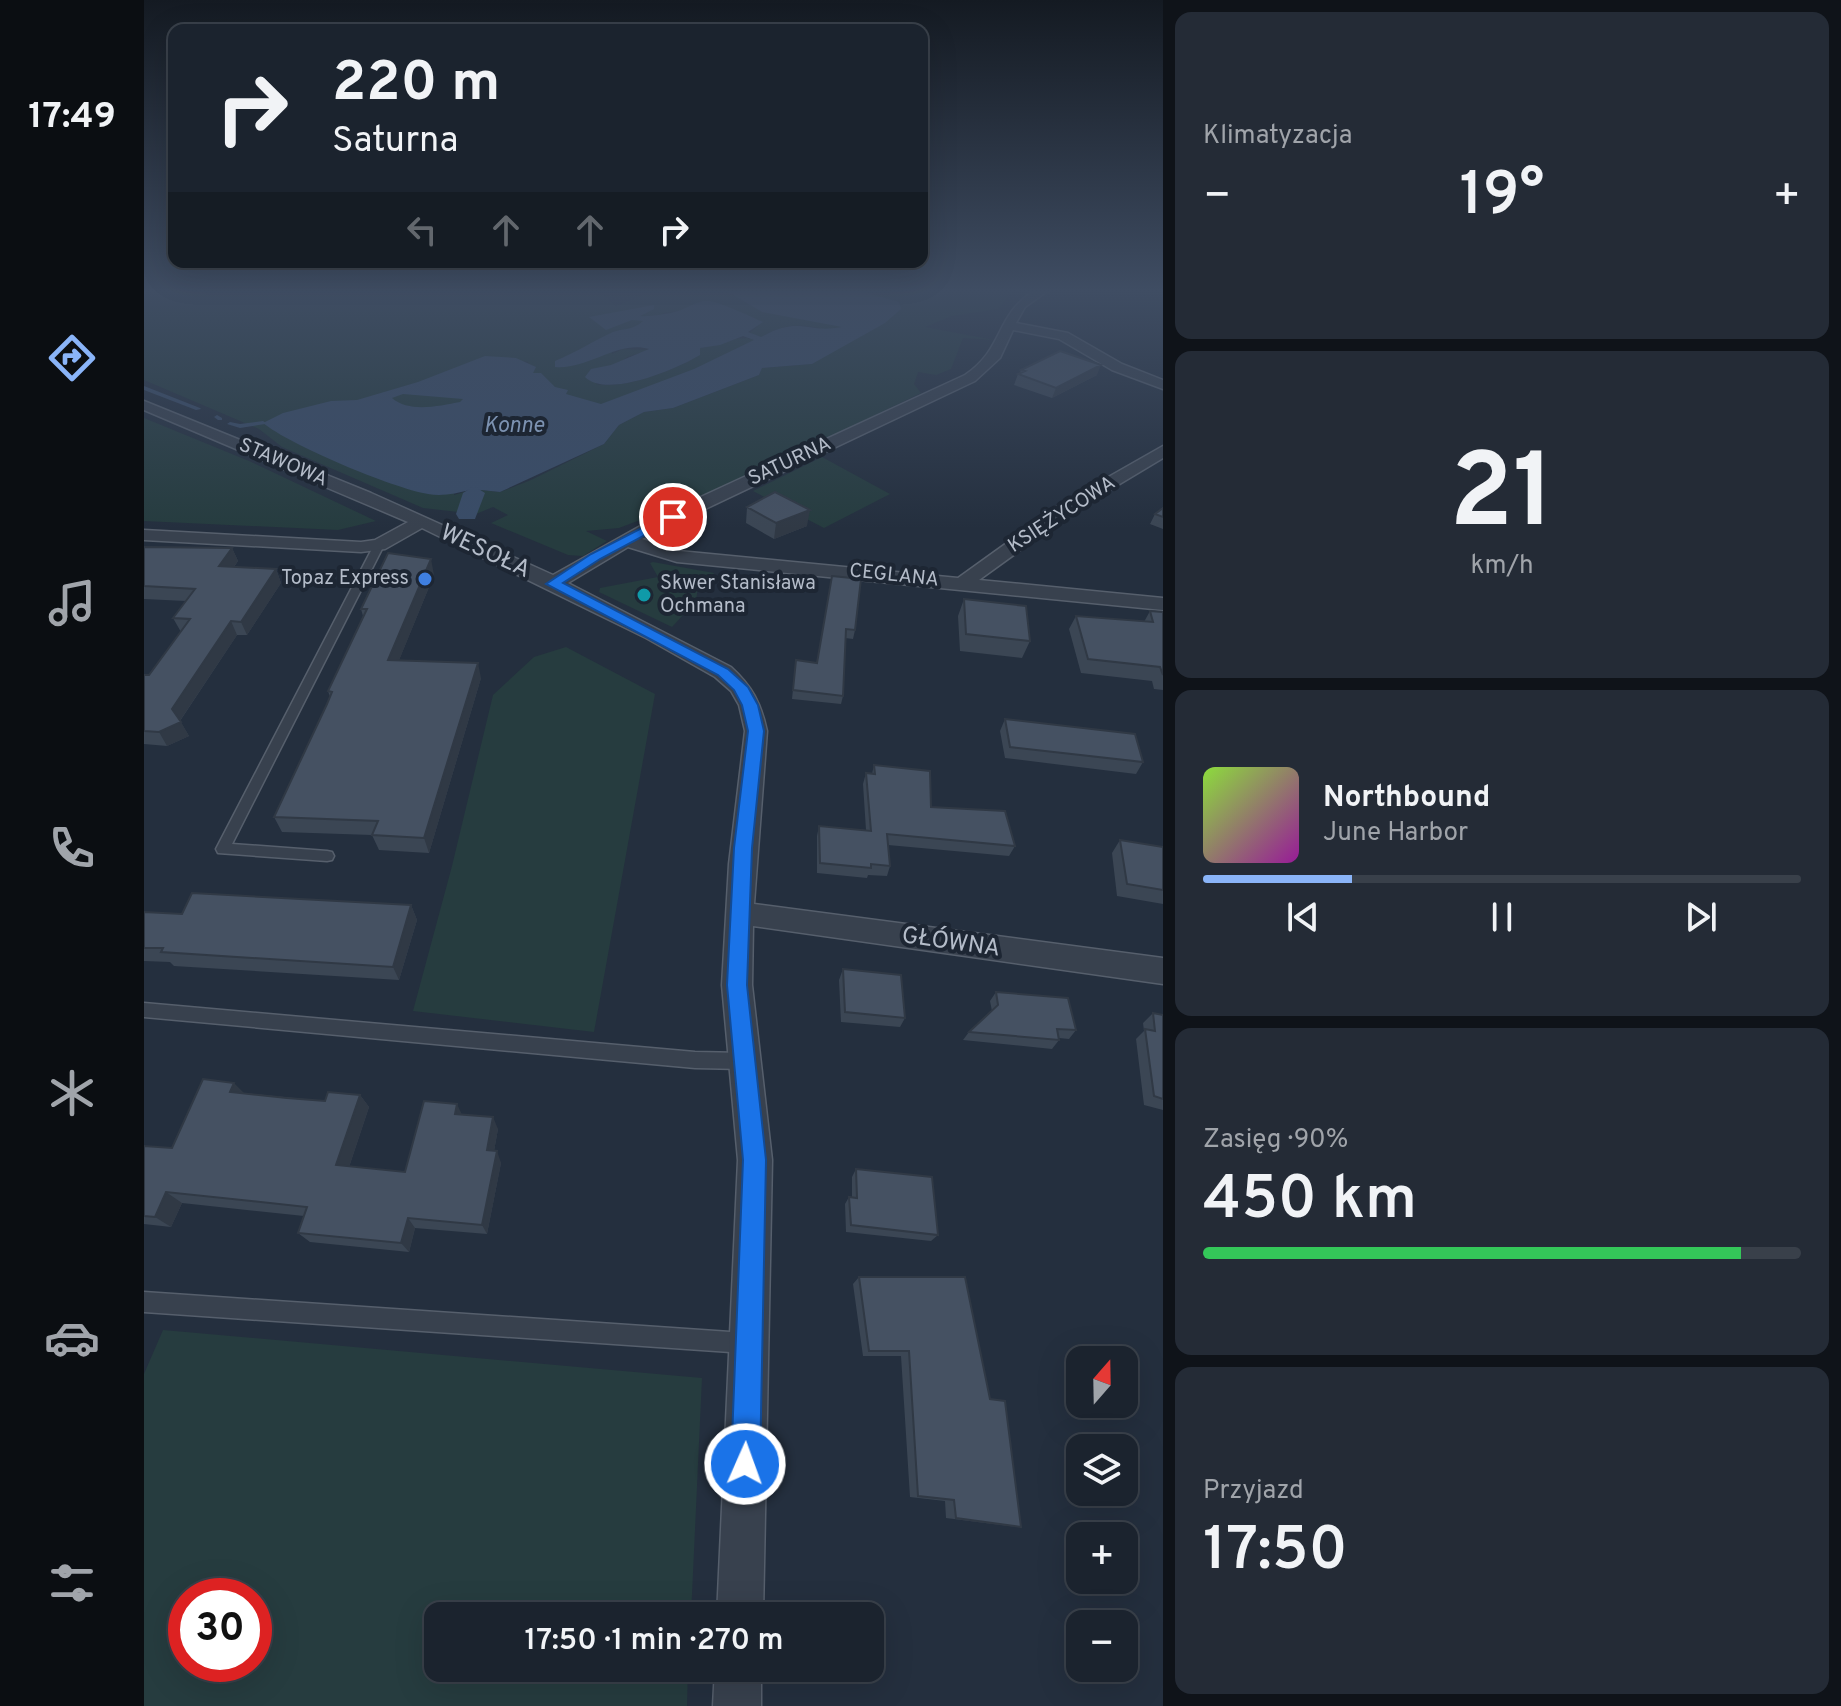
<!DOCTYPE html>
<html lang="pl">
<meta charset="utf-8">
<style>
:root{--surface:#1b232e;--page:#242b36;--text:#f1f3f6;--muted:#a0a4aa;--line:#39404a;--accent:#8ab4f8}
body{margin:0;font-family:Overpass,sans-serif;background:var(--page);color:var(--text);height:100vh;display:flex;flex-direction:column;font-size:30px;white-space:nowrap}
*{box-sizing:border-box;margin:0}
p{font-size:26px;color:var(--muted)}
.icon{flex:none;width:44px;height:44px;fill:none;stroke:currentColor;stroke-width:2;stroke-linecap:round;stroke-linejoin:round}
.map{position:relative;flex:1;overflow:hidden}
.details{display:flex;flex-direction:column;gap:12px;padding:12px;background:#0f1319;width:678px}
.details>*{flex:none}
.top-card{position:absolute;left:24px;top:24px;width:760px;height:244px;border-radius:16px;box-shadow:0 8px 32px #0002,0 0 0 2px var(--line);background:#1b232e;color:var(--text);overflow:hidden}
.needle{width:52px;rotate:20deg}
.fabs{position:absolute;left:922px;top:1346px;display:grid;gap:16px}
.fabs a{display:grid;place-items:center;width:72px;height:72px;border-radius:16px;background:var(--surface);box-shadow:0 8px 32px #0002,0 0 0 2px var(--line);font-size:40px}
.speed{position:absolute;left:24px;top:1578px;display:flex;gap:16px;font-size:40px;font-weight:700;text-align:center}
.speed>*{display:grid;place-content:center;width:104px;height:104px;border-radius:50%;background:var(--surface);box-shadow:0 8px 32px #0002,0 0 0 2px var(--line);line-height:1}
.speed .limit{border:12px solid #d22;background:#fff;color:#111}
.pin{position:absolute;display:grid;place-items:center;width:68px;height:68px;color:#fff;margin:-34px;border:4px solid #fff;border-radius:50%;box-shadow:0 2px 8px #0007}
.me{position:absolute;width:88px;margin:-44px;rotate:2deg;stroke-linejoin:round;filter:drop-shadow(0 0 6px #0008)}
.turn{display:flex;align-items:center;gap:28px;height:168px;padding:0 32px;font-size:36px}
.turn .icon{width:104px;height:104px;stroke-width:2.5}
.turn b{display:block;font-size:56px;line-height:68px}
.lanes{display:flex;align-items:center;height:76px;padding:0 32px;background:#0003;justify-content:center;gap:40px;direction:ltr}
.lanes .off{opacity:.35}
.big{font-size:60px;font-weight:600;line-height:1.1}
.details .tile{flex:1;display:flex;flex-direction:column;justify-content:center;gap:12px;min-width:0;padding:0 28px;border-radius:16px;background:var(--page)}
.details .dial{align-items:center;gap:0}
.dial b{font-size:104px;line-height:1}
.song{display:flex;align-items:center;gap:24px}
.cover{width:96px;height:96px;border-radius:12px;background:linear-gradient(135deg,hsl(90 70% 55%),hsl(300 70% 35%))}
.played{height:8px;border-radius:4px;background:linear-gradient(90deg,var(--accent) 25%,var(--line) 25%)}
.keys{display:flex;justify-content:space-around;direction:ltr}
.heat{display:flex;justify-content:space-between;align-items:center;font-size:44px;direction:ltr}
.charge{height:12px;border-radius:6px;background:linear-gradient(90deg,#34c759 90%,var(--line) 0)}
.trip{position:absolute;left:280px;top:1602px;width:460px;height:80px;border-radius:16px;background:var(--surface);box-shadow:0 8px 32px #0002,0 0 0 2px var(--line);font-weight:600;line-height:80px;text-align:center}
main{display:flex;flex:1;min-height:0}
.dock{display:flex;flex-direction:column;width:144px;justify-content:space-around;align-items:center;background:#0b0e12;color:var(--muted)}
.dock .icon{width:56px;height:56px}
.dock .selected{color:var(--accent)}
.dock b{font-size:36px;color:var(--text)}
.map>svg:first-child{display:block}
.green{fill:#263c3f;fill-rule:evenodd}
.water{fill:#394c67;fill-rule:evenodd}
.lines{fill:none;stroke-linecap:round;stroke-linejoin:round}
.stream{fill:#394c67;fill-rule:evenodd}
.canal{fill:#394c67;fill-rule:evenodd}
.service-casing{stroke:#565f6c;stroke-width:3}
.minor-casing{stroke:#565f6c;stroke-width:3}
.service{fill:#38414e;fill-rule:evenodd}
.minor{fill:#38414e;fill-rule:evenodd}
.wall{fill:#3b4654}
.shaded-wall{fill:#303945}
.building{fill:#455162;stroke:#303945;stroke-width:2}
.route{fill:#1a73e8;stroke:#114b97;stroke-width:2}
.shop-dot{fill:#3f7fe0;stroke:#1d2633;stroke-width:3}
.culture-dot{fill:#0f9aa8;stroke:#1d2633;stroke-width:3}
.labels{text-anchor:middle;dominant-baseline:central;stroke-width:8;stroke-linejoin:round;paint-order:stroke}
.far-street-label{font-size:20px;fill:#b4bcc9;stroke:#1d2633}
.far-poi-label{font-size:20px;fill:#b4bcc9;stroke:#1d2633;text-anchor:end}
.far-water-label{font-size:22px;font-style:italic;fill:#7c92b1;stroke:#1d2633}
.street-label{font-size:24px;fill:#b4bcc9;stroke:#1d2633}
</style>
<main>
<nav class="dock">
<b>17:49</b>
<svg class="icon selected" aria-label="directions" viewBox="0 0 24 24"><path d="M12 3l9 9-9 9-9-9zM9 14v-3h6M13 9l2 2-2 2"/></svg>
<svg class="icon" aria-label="music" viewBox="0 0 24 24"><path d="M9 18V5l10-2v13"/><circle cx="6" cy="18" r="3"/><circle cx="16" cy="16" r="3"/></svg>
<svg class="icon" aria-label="phone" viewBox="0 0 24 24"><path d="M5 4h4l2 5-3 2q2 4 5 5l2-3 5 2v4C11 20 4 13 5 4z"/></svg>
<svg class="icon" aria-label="climate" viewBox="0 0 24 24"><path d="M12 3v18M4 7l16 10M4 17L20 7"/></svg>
<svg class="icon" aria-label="car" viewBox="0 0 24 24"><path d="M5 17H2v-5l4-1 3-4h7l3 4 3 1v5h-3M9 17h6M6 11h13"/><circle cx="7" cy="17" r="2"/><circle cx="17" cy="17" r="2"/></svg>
<svg class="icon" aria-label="filters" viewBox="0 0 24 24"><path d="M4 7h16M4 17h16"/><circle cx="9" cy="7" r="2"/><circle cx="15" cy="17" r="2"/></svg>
</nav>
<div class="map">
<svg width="1019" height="1706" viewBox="0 0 1019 1706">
<rect width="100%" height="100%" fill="#242f3e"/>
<!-- green -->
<path class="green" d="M0 290H453L472 306 502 294 504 290H581L618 312 722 294 712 290H869L854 309 808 316 781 327 850 340 819 338 807 369 792 375 774 372 770 384 777 393 578 489 475 528 442 531 463 541 439 556 424 555 347 523 364 515 349 507 332 514 279 508 138 447 115 429 0 380ZM535 311 614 326 604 334 617 337C638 325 652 323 676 328L684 353 668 364 618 368 615 375 529 408 500 412 475 425 460 444 387 480 356 492 337 490 327 493V490L310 495 306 409 329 394 341 356 384 362 392 385 451 408 575 361 611 340C593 334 575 345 556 348V355C531 370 480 390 452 384L483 357 506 350 479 349 468 354 469 333 493 331 519 313Z
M0 418 105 461 232 521 194 530 0 521Z
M678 457 746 494 680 528 609 491Z
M509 562 570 573 568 579H555L552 601 528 627 455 592 456 588 514 577 506 563Z
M422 647 511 694 450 1032 269 1011 308 866 349 695 390 657Z
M19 1330 558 1378 547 1616H294V1668H544L543 1706H0V1374ZM42 1596H110V1664H42Z"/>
<!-- water -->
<path class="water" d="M581 290H712L755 302 757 309 741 323 668 364 618 368 615 375 529 408 500 412 475 425 460 444 356 492 337 490 326 493V490C312 493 299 497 284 494 248 488 146 445 119 423L139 413 187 401 213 400 274 382 341 356 372 358 392 367 389 373H397L411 387 424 390 422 394 457 404 550 369 610 340 599 336 576 345 556 348V355C533 369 463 399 441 377L447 369 467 365 505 349C474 340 444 370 411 367V361C431 353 449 341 469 332 481 328 489 330 499 321L488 320 462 330 445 317 510 305V309L496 316C504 317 525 314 534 311 544 308 553 300 565 301 573 301 610 318 619 322L604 332 617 337C657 315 662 334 698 327L618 312ZM259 394 319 399 316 402C295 406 265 413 248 398Z"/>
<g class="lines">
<!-- stream -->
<path class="stream" d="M0 386 56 408 57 409 52 410 0 390Z
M73 415 78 418V420H74L70 417Z
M119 421 122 423 121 424 96 428 83 424 86 422 96 424Z"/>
<!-- canal -->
<path class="canal" d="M330 486 341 493 331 519H315L312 514 319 493Z"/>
<defs>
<path id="service" d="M235 542 240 545 88 844 183 851 188 852 190 856 188 860 183 861 74 853 72 849 230 545Z
M0 1003 551 1052 600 1053 606 1055 608 1061 606 1067 600 1069 551 1068 0 1017Z
M0 1292 601 1333 608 1336 611 1343 608 1350 601 1353 0 1312Z"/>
<path id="minor" d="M891 290H905L881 307 872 323 924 333 978 364 1019 380V389L968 370 915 339 869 330 856 358 831 381 498 539 535 551 814 578 917 504 1019 446V458L929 512 835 580 1019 598V610L533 562 484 547 424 583 587 667C608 686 617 703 623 731L610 904 1019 958V984L609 926 608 985 628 1160 619 1616H573L594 1160 578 985 585 864 601 731 595 705 587 691 571 677 502 638 278 528 241 549 217 552 0 540V530L217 542 231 540 264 522 0 410V401L227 493 409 575 507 520 821 375C861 348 850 316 891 290Z
M571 1668H617V1706H569Z"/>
</defs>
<!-- service casing -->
<use href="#service" class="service-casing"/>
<!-- minor casing -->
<use href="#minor" class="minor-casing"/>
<!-- service -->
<use href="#service" class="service"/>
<!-- minor -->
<use href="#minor" class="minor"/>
</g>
<!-- wall -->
<path class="wall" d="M877 370 953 375 908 398 870 385 874 374 876 373Z
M603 507 663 526 630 539 602 523Z
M1019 508V529L1006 524 1011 514Z
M0 547 88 548 94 561 90 567 132 569 137 583 103 635H93L36 721 45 736 23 746 0 744V675H5L37 632 29 618 42 601 0 599Z
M290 575 255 660 337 678 285 853 235 850 228 835 138 832 130 817 186 697 184 691 219 616 217 609Z
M688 576 711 630 709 639 701 638 699 696 697 704 648 699 651 669 673 663Z
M820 599 886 641 878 658 816 651 814 616Z
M1006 611 1019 612V690L1010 689 1008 681 937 673 925 629 932 616 1000 622Z
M861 719 999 762 992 774 861 758 856 731Z
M730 765 787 807 871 846 865 856 744 845 746 866 743 876 724 875 723 878 673 873V836L675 826 722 830 719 784 722 773 728 774Z
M976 840 1019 847V904L973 896 968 853Z
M267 905 273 920 255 980 30 966 26 962 0 961V912L38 914Z
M699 969 761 1018 756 1027 697 1022 695 980Z
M852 992 932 1030 925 1039 915 1038V1040L908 1049 819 1040 825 1032 848 1011 846 1001Z
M1009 1013 1019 1015V1110L1000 1105 992 1039 1000 1031 999 1023Z
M100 1093 181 1101 216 1095 225 1107 205 1167 261 1172 318 1114 354 1129 350 1151 357 1163 343 1234 271 1228 265 1252 166 1242 154 1233 160 1216 38 1203 27 1227 0 1224V1146L28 1148Z
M712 1169 794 1235 787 1241 702 1232 701 1204 705 1197 708 1198V1177Z
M715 1277 846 1399 877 1527 865 1526 802 1518 801 1501 766 1497 757 1356H719L709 1284Z"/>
<!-- shaded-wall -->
<path class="shaded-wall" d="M957 365 953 375 908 398 912 388Z
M666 510 663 526 630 539 632 523Z
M88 548 94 561 81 579 75 566Z
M287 559 290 575 249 675 244 660Z
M132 569 137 583 103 635 97 622Z
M87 621 93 635 35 722 28 709Z
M334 663 337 678 285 853 280 838Z
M37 722 45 736 23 746 15 732Z
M267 905 273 920 255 980 249 967Z
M90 1083 103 1096 86 1092Z
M216 1095 225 1107 202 1176 192 1165Z
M313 1104 319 1117 311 1114Z
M349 1117 354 1129 348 1162 343 1150Z
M353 1151 357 1163 343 1234 338 1225Z
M22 1192 38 1203 27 1227 11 1217Z
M264 1218 271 1228 265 1252 257 1243Z"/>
<!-- building -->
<path class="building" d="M916 351 957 365 912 388 874 374 881 371 877 370Z
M631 492 666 510 632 523 603 507Z
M1019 508V517L1011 514Z
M0 547 88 548 75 566 132 569 97 622 87 621 28 709 37 722 15 732 0 731V675H5L46 619 29 618 51 589 0 586Z
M244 553 287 559 244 660 334 663 280 838 228 835 234 821 130 817 183 704 188 692 184 691 223 609H217Z
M688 576 717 579 711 630 702 629 699 696 649 690 652 660 673 663Z
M820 599 882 606 886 641 822 634Z
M1006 611 1019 612V675L1016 667 944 659 932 616 1009 622Z
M861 719 991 734 999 762 866 747Z
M730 765 786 771 787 807 861 811 871 846 743 834 746 866 727 864V868L676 863 675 826 727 831 722 773 731 774Z
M976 840 1019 847V890L983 884Z
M48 893 267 905 249 967 17 952 19 948H0V912L38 914Z
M699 969 757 975 761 1018 701 1012Z
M852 992 924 998 932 1030 913 1029 915 1040 825 1032 854 1005Z
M1009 1013 1019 1015V1099L1010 1096 1001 1029 1011 1031Z
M59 1079 90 1083 86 1092 143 1098 181 1101 184 1092 216 1095 192 1165 261 1172 280 1101 313 1104 311 1114 349 1117 343 1150 353 1151 338 1225 264 1218 257 1243 154 1233 163 1207 22 1192 11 1217 0 1216V1146L28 1148Z
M712 1169 788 1177 794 1235 707 1225 705 1197 713 1198Z
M715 1277H821L846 1399 861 1401 877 1527 812 1518 810 1500 774 1496 765 1351H725Z"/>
<!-- sky -->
<linearGradient id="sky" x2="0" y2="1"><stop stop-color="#141a22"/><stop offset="0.55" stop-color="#3f4d63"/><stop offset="1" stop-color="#3f4d63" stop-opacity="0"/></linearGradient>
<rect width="1019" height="529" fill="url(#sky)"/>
<!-- route -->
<path class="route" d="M525 514 535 517 456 559 419 583 584 669 604 687 614 705 620 731 608 848 603 985 622 1160 616 1464 612 1475 601 1479 591 1475 587 1464 599 1160 583 985 590 848 604 731 598 705 590 690 574 675 402 584 447 554Z"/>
<!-- markers -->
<circle class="shop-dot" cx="281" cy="579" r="8"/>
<circle class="culture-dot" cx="500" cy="595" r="8"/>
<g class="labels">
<!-- far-street labels -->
<g class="far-street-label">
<text transform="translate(646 462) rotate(-25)">SATURNA</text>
<text transform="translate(139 463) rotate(23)">STAWOWA</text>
<text transform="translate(918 515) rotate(-33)">KSIĘŻYCOWA</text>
<text transform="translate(750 576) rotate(6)">CEGLANA</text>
</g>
<!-- far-poi labels -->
<g class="far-poi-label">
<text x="265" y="579">Topaz Express</text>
<text x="516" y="584" text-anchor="start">Skwer Stanisława<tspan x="516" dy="23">Ochmana</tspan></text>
</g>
<!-- far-water labels -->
<g class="far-water-label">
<text x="370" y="426">Konne</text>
</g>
<!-- street labels -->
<g class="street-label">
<text transform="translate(341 552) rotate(25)">WESOŁA</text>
<text transform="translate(807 943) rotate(8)">GŁÓWNA</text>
</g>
</g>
</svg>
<div class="fabs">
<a><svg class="needle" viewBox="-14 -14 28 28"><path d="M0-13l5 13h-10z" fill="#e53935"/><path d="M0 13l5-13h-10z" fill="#a0a4aa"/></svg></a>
<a><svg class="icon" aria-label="layers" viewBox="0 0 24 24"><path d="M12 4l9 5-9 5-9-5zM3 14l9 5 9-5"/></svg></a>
<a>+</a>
<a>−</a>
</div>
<div class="speed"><div class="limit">30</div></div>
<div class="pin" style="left:529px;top:517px;background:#d93025"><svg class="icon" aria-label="arrive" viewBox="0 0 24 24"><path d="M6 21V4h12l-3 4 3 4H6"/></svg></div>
<svg class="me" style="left:601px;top:1464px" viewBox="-20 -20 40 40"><circle r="17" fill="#1a73e8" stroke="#fff" stroke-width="3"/><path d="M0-11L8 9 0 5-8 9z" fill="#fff"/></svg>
<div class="trip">17:50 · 1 min · 270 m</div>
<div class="top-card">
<div class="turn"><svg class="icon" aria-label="right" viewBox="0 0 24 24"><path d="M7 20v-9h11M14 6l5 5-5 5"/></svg><div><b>220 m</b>Saturna</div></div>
<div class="lanes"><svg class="icon off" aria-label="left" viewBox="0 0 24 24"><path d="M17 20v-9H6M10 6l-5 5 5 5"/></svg><svg class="icon off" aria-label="ahead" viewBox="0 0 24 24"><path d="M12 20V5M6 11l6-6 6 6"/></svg><svg class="icon off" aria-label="ahead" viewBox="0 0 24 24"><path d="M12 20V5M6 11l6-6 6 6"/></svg><svg class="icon" aria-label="right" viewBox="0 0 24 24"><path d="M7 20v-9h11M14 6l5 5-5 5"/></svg></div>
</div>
</div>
<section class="details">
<div class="tile"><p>Klimatyzacja</p>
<div class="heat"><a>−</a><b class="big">19°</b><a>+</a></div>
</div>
<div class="tile dial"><b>21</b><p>km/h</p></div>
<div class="tile">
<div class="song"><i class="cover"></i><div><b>Northbound</b><p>June Harbor</p></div></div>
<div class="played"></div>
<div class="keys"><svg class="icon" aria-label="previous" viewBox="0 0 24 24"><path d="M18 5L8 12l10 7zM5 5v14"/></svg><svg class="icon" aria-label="pause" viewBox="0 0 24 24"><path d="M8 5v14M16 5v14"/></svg><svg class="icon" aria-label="next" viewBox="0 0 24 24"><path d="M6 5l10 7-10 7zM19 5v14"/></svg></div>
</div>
<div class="tile"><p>Zasięg · 90%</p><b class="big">450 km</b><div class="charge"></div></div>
<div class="tile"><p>Przyjazd</p><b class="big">17:50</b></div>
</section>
</main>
